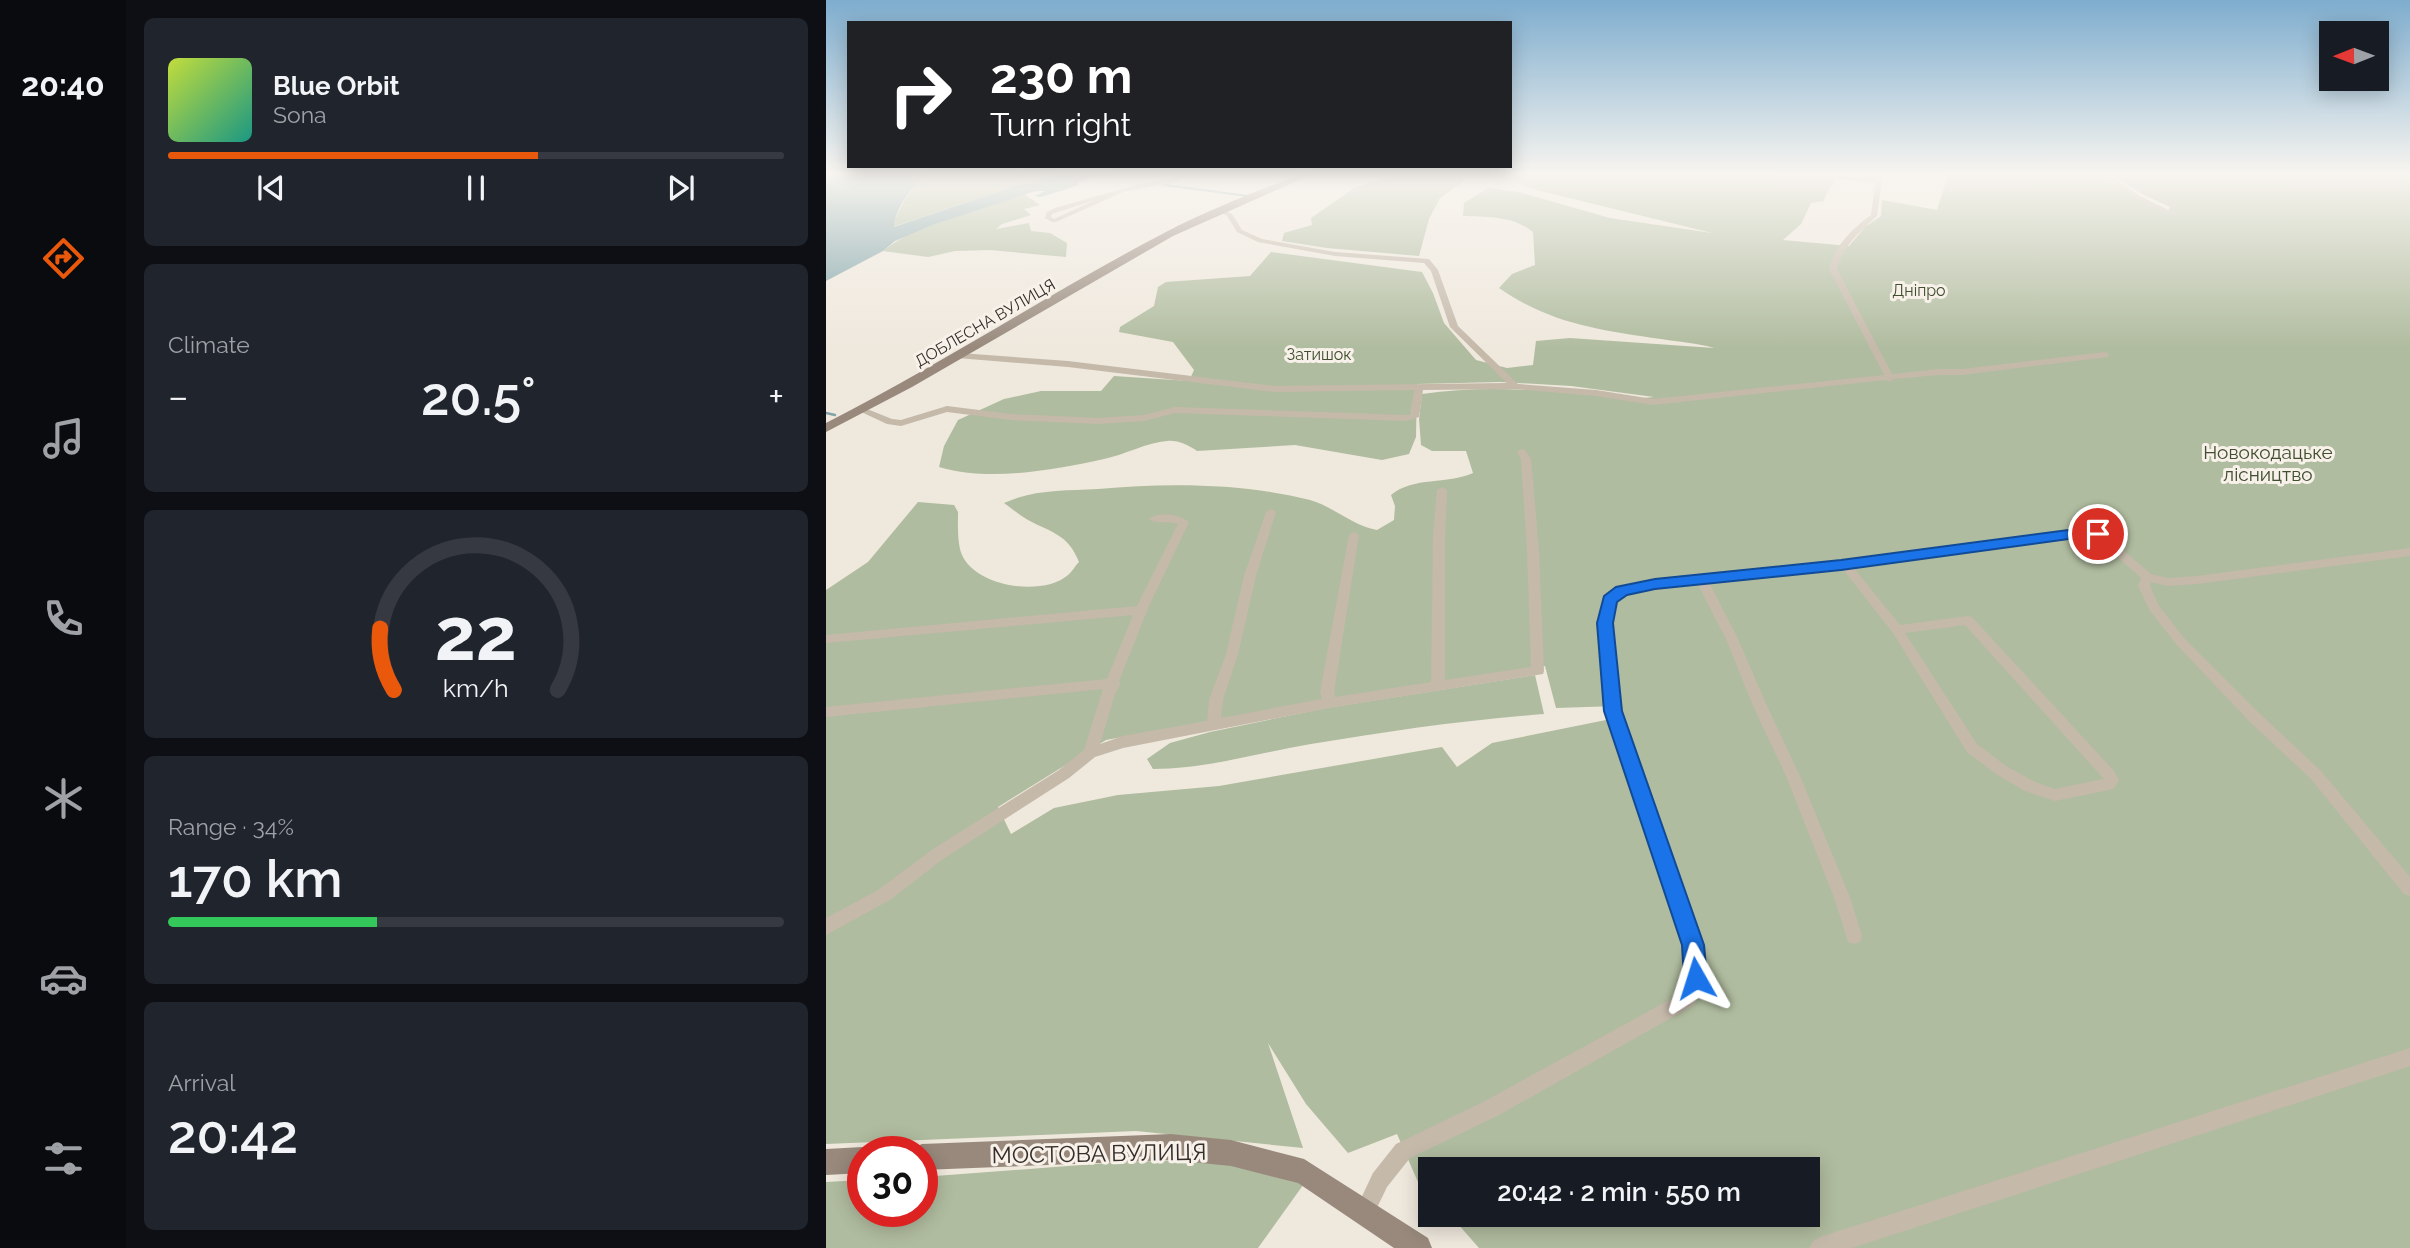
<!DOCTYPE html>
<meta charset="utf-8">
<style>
:root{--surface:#171b24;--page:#20242c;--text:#f1f3f6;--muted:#9ea1a6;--line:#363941;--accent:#ea580c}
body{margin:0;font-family:Raleway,sans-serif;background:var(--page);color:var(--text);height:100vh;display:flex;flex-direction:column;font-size:26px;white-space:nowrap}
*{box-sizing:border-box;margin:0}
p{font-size:23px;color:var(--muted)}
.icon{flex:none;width:38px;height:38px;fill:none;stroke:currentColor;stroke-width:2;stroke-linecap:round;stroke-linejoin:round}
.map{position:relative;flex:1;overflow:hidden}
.drawer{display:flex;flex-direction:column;gap:18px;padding:18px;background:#0d0f14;width:700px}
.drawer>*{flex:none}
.hud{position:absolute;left:21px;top:21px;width:665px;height:147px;border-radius:0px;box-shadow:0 4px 18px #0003;background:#202124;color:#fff;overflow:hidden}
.needle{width:46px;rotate:269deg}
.tools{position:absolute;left:1493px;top:21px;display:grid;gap:14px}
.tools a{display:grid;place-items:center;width:70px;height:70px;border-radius:0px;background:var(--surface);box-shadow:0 4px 18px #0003;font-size:35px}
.speed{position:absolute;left:21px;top:1136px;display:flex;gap:14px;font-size:35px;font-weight:700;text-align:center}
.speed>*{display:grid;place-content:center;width:91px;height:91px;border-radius:50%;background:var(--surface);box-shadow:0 4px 18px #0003;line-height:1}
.speed .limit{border:10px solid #d22;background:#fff;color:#111}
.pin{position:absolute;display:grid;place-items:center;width:60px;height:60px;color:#fff;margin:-30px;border:4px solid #fff;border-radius:50%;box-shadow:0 2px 7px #0007}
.me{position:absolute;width:77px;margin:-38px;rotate:354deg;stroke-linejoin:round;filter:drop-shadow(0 0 5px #0008)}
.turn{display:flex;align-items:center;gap:24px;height:147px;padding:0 28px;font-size:32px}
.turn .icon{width:91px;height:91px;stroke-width:2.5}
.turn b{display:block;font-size:49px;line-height:60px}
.big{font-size:52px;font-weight:600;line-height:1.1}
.drawer .widget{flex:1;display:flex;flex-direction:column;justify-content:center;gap:10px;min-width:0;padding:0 24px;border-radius:10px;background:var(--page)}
.drawer .dial{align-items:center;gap:0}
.dial svg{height:182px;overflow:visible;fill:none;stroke:var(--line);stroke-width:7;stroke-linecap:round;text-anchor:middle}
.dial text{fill:var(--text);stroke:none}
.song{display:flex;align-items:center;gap:21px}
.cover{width:84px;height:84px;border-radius:10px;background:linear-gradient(135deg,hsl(70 70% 55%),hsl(170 70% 35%))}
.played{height:7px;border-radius:4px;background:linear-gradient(90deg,var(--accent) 60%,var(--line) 60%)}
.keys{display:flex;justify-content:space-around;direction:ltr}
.heat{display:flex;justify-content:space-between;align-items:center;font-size:38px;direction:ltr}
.charge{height:10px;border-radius:5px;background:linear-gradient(90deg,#34c759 34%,var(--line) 0)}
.trip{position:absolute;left:592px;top:1157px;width:402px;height:70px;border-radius:0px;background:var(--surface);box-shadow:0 4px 18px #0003;font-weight:600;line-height:70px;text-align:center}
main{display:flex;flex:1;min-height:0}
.menu{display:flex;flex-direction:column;width:126px;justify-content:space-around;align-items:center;background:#090b0e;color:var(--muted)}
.menu .icon{width:49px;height:49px}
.menu .on{color:var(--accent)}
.menu b{font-size:32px;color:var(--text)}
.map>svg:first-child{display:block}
.green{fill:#b0bc9f;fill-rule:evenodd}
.water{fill:#80a3a8}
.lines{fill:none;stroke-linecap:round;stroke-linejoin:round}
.stream-far1{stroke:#80a3a8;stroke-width:2}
.stream{stroke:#80a3a8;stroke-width:2.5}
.street{fill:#c5b9aa;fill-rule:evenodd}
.secondary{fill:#98897c;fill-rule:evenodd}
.route{fill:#1a73e8;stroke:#114b97;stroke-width:2}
.labels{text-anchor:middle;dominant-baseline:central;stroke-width:6;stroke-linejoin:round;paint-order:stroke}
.far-park-label{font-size:16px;fill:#414f30;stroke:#f7f1e9}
.far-street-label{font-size:16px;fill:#342d29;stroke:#f7f1e9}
.park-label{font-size:19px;fill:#414f30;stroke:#f7f1e9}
.near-street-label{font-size:23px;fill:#342d29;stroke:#f7f1e9}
</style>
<main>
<nav class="menu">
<b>20:40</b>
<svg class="icon on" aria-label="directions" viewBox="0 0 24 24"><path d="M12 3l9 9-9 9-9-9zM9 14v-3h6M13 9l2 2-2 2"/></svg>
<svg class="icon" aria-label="music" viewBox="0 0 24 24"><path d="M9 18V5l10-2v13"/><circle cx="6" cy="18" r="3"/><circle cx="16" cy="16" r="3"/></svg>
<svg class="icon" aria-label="phone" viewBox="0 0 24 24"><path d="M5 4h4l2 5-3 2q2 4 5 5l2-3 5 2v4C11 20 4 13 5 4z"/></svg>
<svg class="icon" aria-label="climate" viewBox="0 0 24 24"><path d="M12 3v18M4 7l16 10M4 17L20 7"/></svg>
<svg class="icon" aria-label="car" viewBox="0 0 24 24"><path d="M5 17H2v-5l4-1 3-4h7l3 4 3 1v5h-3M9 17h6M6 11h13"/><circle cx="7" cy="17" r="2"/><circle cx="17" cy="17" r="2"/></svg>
<svg class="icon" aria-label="filters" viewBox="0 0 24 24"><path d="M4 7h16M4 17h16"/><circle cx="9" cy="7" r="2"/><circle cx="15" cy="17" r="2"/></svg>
</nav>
<section class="drawer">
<div class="widget">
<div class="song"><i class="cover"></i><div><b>Blue Orbit</b><p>Sona</p></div></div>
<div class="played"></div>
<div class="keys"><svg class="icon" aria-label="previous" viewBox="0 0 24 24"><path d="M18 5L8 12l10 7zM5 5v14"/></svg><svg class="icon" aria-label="pause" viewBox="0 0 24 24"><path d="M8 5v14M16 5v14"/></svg><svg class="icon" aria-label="next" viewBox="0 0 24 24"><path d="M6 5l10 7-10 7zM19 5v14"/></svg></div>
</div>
<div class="widget"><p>Climate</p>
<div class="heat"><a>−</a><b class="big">20.5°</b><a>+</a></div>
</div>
<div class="widget dial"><svg viewBox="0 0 100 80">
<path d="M14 69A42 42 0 1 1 86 69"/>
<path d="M14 69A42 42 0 0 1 8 42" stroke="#ea580c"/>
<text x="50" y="56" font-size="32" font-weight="700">22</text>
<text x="50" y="72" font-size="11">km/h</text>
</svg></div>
<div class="widget"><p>Range · 34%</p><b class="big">170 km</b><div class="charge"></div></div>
<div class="widget"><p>Arrival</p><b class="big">20:42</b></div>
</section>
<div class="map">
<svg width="1584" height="1248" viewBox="0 0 1584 1248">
<rect width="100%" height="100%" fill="#efe8dd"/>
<!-- green -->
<path class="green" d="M102 173H239L189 186 67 227C73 205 85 189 102 173Z
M575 173H636L638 181 614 198 603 219 593 256 501 248 456 241 458 233 486 225 485 218 530 187Z
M687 173 1051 176V183L1010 179 999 196 998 201 985 203 975 224 957 240 1023 246 1039 227 1055 216 1056 200 1111 210 1123 173H1269L1342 212 1344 207 1316 194 1282 173H1584V1248H653L624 1215 982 1214V1169H604V1193L592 1182 571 1134 522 1153 480 1104 442 1043 477 1148 310 1131 0 1144V590L42 562 92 502 128 505 132 512C132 524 131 543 136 555 150 587 217 597 242 575 246 572 249 566 253 562 242 534 226 533 202 520 194 515 186 509 178 503 209 489 239 491 272 489 342 483 415 483 484 500 508 507 527 526 551 530L568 520 569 506 565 495C588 476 621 485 647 473L640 451H606L595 445 593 419 596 394C648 386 700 389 753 393 782 395 797 401 828 397L745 386 674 382 591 384 590 437 583 454 556 460 469 445 371 451C362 445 352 440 341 441 322 442 298 455 278 459 227 470 164 482 113 467L118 446 132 420 178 399 215 391H275L288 376 363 381 368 370 347 342 293 332 294 327 328 306 332 287 340 282 424 276 445 252 596 272 607 293 618 323 650 360 681 368 707 365 710 341 744 338 888 348C872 343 852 342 835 339 774 330 725 324 673 288L686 274 709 265 707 232C688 216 661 217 637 216L638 203 662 188 693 192 784 218 886 233 707 189 689 182ZM719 666 730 708 791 706 795 717 666 743 631 767 616 747 393 786 292 795 228 808 185 834 172 807 280 740 486 702Z
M198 194 214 205 198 209 205 215 176 224 170 229 203 223 205 231 224 233 241 243 240 257 164 250 129 251 102 257 57 251C96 220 151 209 198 194Z
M709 675 718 714C639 720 562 731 485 744 432 753 380 769 327 769L321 759 344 743 384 732 500 708Z
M368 1160 455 1173 480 1181 432 1248H0V1182L37 1180V1211H96V1177L294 1162Z"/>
<!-- water -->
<path class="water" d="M0 173H102C86 188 70 205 68 227L189 186 239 173H288L282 177C273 175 260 179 251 183L253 185 215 197 209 196 219 191H210L106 225 69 241 57 251 0 281Z"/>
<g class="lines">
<!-- stream-far1 -->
<path class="stream-far1" d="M338 185 422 196"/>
<!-- stream -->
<path class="stream" d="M0 413 9 415"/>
<!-- street -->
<path class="street" d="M360 173H369L345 183 297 192 230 222H226L219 218 221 212 229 208 313 184 342 180ZM269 200 228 219 225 217 226 214Z
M1051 173H1057L1051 216C1033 233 1018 244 1011 269L1066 374 1113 369H1136L1279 352 1282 353V357L1136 375H1113L1068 379 1064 382 1060 380 827 405 770 396 689 389 597 390 593 417 580 421 349 413 318 421 272 424 185 420 121 412 75 426 61 424 31 410 36 407 66 419 75 420 121 406 185 414 272 418 318 415 349 407 580 415H584L588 390 448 392 242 367 131 358V354L134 353 242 361 448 386 681 383 624 327 605 271 598 263 509 256 432 242 411 232 401 216 393 211 396 209 406 214 416 230 436 239 509 252 603 259 612 270 632 326 692 384 770 390 827 399 1058 375 1003 269C1010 244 1025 230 1045 215Z
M1272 173H1280L1314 196 1351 214 1346 215 1310 198Z
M1493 173H1501V174L1498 176Z
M696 449 699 450 705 459 713 551 718 671 717 674 503 708 297 748 269 757 243 778 117 859 64 900 0 935V918L52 890 107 849 233 770 258 750 277 689 0 717V707L281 679 307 615 0 643V635L311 606 352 524C342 520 330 525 323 519 334 511 352 514 363 522L323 606 293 681 295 683 289 694 274 744 297 736 381 721 383 700 400 654 418 576 440 512 445 509 450 512 430 576 412 654 397 700 395 718 496 699 494 692 523 535 528 532 533 535 508 692 509 697 605 682 607 537 611 490 616 487 621 490 619 537V680L705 667 701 551 695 459 691 452Z
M1249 530 1276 532 1325 574 1342 578 1371 576 1584 548V556L1371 584 1342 586 1325 582 1324 586 1333 606 1359 639 1434 714 1495 771 1584 877V896L1578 894 1485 779 1424 722 1351 645 1324 611 1312 586 1315 578 1269 537 1249 536 1027 567 1074 625 1142 616 1146 617 1288 771 1293 780 1288 788 1283 790 1229 801 1199 791 1170 774 1141 752 1067 633 1016 568 883 582 912 639 941 706 974 776 1025 900 1036 936 1034 942 1028 944 1022 942 1009 900 960 776 927 706 900 639 871 583C844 586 812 586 789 602L785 623 794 711 875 945 879 978 868 1005 673 1115 584 1158 561 1187 546 1218 539 1221 532 1218 529 1211 547 1173 570 1144 659 1101 856 993 861 978 859 945 780 711 773 623 779 597 792 588 829 580 1019 560ZM1139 625 1278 779 1229 789 1209 782 1180 766 1151 744 1079 633Z
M1584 1048V1066L1026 1248H983L987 1241 994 1237Z"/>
<!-- secondary -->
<path class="secondary" d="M478 173H489L347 236 86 387 0 432V423C116 364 225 292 340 232 385 209 431 191 478 173Z
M345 1134 405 1140 478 1159 602 1238 606 1248H568L472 1183 405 1166 345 1160 96 1170V1152H86L87 1148 96 1144Z
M37 1147 46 1152H37V1173L0 1175V1149Z"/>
</g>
<!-- sky -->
<linearGradient id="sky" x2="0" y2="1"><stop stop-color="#7eadce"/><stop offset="0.5" stop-color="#f8f5f0"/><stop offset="1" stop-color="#f8f5f0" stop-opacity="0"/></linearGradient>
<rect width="1584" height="348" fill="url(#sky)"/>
<!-- route -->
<path class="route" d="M1250 529 1272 530 1280 534 1272 539 1250 538 1015 570 829 589 801 595 791 602 787 623 796 711 878 945 881 978 878 986 870 989 862 986 858 978 856 945 778 711 771 623 778 596 790 587 829 579 1015 560Z"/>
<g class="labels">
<!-- far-park labels -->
<g class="far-park-label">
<text x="1093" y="290">Дніпро</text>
<text x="493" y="354">Затишок</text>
</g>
<!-- far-street labels -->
<g class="far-street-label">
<text transform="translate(159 323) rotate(-30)">ДОБЛЕСНА ВУЛИЦЯ</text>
</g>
<!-- park labels -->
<g class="park-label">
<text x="1442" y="452">Новокодацьке<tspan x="1442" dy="22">лісництво</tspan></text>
</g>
<!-- near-street labels -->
<g class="near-street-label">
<text transform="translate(273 1153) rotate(-1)">МОСТОВА ВУЛИЦЯ</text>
</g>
</g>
</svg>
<div class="tools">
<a><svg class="needle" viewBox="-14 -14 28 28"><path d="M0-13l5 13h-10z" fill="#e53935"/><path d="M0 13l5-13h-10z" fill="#9ea1a6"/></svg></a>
</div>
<div class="speed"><div class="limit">30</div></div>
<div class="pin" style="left:1272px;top:534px;background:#d93025"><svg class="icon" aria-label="arrive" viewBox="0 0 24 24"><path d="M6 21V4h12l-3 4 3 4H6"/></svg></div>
<svg class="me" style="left:870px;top:978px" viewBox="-20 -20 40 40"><path d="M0-17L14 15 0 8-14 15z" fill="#1a73e8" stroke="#fff" stroke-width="4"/></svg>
<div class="trip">20:42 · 2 min · 550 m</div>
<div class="hud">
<div class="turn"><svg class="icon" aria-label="right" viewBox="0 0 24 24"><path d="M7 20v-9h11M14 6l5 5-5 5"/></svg><div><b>230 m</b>Turn right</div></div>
</div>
</div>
</main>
